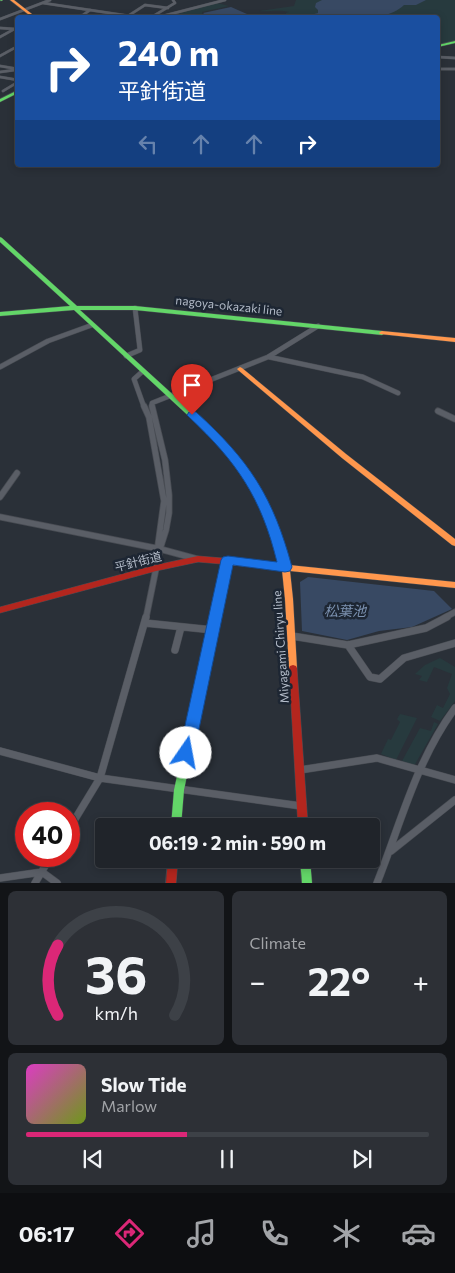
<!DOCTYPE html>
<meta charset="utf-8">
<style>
:root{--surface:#20242a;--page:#2d3036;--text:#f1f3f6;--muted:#a2a4a8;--line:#3d4147;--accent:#db2777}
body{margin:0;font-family:Commissioner,"Noto Sans JP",sans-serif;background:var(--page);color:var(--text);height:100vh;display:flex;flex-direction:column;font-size:19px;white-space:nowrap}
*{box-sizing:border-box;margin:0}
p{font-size:16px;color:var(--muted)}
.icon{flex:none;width:28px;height:28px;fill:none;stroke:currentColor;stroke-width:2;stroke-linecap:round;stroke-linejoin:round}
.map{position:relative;height:883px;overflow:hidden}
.side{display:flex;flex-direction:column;gap:8px;padding:8px;background:#121417;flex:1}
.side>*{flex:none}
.banner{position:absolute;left:15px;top:15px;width:425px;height:152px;border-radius:5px;box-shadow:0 2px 8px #0003,0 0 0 1px var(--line);background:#1a4fa0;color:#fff;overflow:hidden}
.speed{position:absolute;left:15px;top:802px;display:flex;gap:10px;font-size:25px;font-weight:700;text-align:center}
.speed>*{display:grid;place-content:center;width:65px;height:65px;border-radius:50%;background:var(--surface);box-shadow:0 2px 8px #0003,0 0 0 1px var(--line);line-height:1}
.speed .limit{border:8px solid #d22;background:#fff;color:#111}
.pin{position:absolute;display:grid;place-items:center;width:42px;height:42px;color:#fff;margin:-51px -21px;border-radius:50% 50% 50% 0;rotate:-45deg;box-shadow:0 0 5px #0007}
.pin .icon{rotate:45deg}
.me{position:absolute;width:55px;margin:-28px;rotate:12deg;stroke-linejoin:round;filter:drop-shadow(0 0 4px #0008)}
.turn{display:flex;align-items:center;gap:18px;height:105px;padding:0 20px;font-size:22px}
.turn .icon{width:65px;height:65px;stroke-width:2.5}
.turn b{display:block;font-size:35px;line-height:42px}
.lanes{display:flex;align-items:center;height:48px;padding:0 20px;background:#0003;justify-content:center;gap:25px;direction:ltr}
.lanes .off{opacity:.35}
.big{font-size:38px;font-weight:700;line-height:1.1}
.side .card{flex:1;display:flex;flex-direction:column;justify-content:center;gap:8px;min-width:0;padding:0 18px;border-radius:8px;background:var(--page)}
.side .dial{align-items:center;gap:0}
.dial svg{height:130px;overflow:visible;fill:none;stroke:var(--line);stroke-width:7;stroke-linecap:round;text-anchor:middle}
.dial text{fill:var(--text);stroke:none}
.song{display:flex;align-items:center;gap:15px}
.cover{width:60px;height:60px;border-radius:8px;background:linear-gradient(135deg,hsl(310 70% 55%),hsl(80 70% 35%))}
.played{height:5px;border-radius:2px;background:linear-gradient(90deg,var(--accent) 40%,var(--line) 40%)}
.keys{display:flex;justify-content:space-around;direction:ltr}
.heat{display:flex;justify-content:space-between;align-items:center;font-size:28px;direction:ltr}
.side .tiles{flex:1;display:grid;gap:8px;grid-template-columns:1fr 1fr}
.card:last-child{grid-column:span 2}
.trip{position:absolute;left:95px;top:818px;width:285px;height:50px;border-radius:5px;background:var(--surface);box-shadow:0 2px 8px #0003,0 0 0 1px var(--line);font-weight:700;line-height:50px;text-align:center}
.dock{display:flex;height:80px;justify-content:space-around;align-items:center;background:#0d0e11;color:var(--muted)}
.dock .icon{width:35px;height:35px}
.dock .active{color:var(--accent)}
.dock b{font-size:22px;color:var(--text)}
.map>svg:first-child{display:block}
.green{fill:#273a3e}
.water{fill:#384963}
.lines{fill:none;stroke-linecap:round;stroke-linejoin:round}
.street-far3-casing{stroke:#484c53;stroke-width:3}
.street-far2-casing{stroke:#484c53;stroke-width:5.5}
.street-far1-casing{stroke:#484c53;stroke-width:7}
.street-casing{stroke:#484c53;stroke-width:8}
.fast-casing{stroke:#484c53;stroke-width:1}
.slow-casing{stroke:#484c53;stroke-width:1}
.jam-casing{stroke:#484c53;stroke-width:1}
.street-far3{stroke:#5a5e66;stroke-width:2.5}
.street-far2{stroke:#5a5e66;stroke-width:4.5}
.street-far1{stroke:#5a5e66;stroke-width:5.5}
.street{stroke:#5a5e66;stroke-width:7}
.fast{fill:#63d668;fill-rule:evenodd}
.slow{fill:#ff974d;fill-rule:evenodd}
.jam{fill:#b3261e;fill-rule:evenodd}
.route{fill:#1a73e8;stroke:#114b97}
.labels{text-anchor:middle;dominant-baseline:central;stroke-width:5;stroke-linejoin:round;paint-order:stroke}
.street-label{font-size:12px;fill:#b4bcc9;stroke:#1d2633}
.water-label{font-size:14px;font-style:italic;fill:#7c92b1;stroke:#1d2633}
</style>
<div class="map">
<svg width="455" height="883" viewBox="0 0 455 883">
<rect width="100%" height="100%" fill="#2a3038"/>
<!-- green -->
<path class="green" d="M296 0H455V41L438 45V18H285L286 13 289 12C278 9 270 12 259 11L294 6Z
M217 3 229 6 202 12 203 16 211 17H185L177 14Z
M440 658 455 667V701L440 721 431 717 437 705 443 708 450 694 447 688 452 674 434 667 427 682 419 680 422 676 415 674 425 665Z
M400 714 417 718 396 760 381 754 388 739 391 740 400 722 397 719Z
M434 722 438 724 414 766 402 761 420 728 431 731Z"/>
<!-- water -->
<path class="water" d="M322 0H426L416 5H404C384 25 330 18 303 17L318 13V10L315 7 316 3Z
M231 7 247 14C234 17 212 22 203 13Z
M308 577 434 591 452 609 412 627 379 631 347 640 302 631 300 582Z"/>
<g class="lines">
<defs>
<path id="street-far3" d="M43 3 143 18
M128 16 145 5 168 8
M67 18 83 15 90 10
M150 18 175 3 173 0
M155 18 225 0
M0 19 50 0
M0 28 15 29
M0 37 18 27
M0 56 18 46
M438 57 455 58
M0 66 18 69
M438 69H455
M0 72 15 70
M0 77 18 80
M3 91 18 82"/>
<path id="street-far2" d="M126 356 140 350 135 308
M269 357 363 377 398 393
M0 367 48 341 92 325
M143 371 134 379 144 407
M152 407V403L268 357 318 326"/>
<path id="street-far1" d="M144 406 149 417 164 501 158 545 160 549
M438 411 455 419
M0 497 17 473
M0 517 160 549 197 559
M146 618 160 549 166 530 169 513V495L165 460 152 406
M444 618 455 612"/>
<path id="street" d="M145 623 213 630
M292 636 348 645 426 628 447 617
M348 645 370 677 380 679 404 658 455 643
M175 650 181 627
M0 751 100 778 301 806
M300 770 377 758 455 780
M69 829 100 778 146 617
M391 851 455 800
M0 878 42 872 57 883
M35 883 51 856
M377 883C401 823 416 761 455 708"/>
<path id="fast" d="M0 0H3L1 1Z
M455 41V43L438 47V45Z
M18 90V93L0 102V99Z
M0 237 2 238 77 306H135L382 331 385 333 382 335 135 310H80L225 442 226 444 225 446H221L74 310 0 316V312L70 306 0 242Z
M228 557 231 558 232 560 184 790 181 826H171L174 790 224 560 225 558Z
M300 859H310L312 883H302Z"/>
<path id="slow" d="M10 0H14L37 18H33Z
M382 331 455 338V342L380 334 379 333 380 332Z
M240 367 242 368 346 454 455 539V546L452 545 342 458 238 370 237 369Z
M221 442H225C253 479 280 519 289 565L455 582V588L290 571 293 599 297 668 296 670 293 671 290 670 289 668 285 599 282 570 222 564 219 563 218 561 219 559 222 558 281 564C272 519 246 481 220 444Z"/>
<path id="jam" d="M198 556 222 558 225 559 226 561 225 563 222 564 198 562 156 571 0 613V607L156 565Z
M293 665 296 666 297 668 308 826H298L289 668 290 666Z
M168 859H178L176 883H166Z"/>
</defs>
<!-- street-far3 casing -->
<use href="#street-far3" class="street-far3-casing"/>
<!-- street-far2 casing -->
<use href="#street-far2" class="street-far2-casing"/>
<!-- street-far1 casing -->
<use href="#street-far1" class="street-far1-casing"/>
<!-- street casing -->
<use href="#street" class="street-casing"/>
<!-- fast casing -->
<use href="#fast" class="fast-casing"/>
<!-- slow casing -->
<use href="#slow" class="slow-casing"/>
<!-- jam casing -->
<use href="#jam" class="jam-casing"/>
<!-- street-far3 -->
<use href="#street-far3" class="street-far3"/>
<!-- street-far2 -->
<use href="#street-far2" class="street-far2"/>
<!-- street-far1 -->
<use href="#street-far1" class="street-far1"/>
<!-- street -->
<use href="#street" class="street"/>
<!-- fast -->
<use href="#fast" class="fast"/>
<!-- slow -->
<use href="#slow" class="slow"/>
<!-- jam -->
<use href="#jam" class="jam"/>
</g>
<!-- route -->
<path class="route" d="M192 411 196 412C250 461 273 497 292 567L290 571 285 572 233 565 194 753 192 758 186 759 181 758 179 753 221 560 223 557 228 556 277 562C261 497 237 462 189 417L187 415 189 412Z"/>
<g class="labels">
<!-- street labels -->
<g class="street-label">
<text transform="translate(229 305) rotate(6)">nagoya-okazaki line</text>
<text transform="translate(138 561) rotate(-14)">平針街道</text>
<text transform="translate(280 647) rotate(-94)">Miyagami Chiryu line</text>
</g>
<!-- water labels -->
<g class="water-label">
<text x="345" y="610">松葉池</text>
</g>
</g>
</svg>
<div class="speed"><div class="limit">40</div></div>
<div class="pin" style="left:192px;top:415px;background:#d93025"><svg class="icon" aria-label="arrive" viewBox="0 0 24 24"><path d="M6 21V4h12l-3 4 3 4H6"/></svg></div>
<svg class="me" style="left:186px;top:753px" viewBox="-20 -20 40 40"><circle r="19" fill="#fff"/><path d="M0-13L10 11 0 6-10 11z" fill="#1a73e8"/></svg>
<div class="trip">06:19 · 2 min · 590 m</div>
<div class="banner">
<div class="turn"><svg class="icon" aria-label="right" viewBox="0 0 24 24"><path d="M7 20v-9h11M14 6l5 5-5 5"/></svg><div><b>240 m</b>平針街道</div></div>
<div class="lanes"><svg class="icon off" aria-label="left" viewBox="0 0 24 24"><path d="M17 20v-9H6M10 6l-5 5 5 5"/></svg><svg class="icon off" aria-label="ahead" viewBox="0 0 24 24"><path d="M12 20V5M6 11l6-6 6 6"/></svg><svg class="icon off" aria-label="ahead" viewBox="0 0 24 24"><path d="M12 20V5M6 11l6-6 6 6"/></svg><svg class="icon" aria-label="right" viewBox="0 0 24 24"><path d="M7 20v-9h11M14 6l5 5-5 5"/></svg></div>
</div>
</div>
<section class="side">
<div class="tiles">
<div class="card dial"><svg viewBox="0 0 100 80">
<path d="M14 69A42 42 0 1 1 86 69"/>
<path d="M14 69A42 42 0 0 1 14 26" stroke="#db2777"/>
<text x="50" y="56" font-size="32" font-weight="700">36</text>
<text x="50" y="72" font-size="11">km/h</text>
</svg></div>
<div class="card"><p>Climate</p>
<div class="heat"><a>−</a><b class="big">22°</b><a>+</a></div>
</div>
<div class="card">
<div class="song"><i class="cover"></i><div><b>Slow Tide</b><p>Marlow</p></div></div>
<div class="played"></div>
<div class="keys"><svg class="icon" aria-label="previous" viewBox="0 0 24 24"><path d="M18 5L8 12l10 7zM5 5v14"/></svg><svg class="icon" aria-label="pause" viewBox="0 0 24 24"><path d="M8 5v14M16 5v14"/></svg><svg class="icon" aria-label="next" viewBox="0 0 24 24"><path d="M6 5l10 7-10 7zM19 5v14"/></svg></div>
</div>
</div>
</section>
<nav class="dock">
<b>06:17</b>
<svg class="icon active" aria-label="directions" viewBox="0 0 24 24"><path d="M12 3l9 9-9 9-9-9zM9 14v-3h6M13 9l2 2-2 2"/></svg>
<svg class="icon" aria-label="music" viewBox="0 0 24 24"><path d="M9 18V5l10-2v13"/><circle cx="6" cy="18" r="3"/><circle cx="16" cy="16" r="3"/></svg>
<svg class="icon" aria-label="phone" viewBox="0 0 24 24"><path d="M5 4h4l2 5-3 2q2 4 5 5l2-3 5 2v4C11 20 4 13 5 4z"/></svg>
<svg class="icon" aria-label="climate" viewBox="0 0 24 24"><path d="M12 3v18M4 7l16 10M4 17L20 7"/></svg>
<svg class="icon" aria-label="car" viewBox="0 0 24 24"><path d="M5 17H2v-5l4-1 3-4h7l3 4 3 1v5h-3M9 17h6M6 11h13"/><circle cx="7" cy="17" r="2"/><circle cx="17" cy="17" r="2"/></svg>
</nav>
